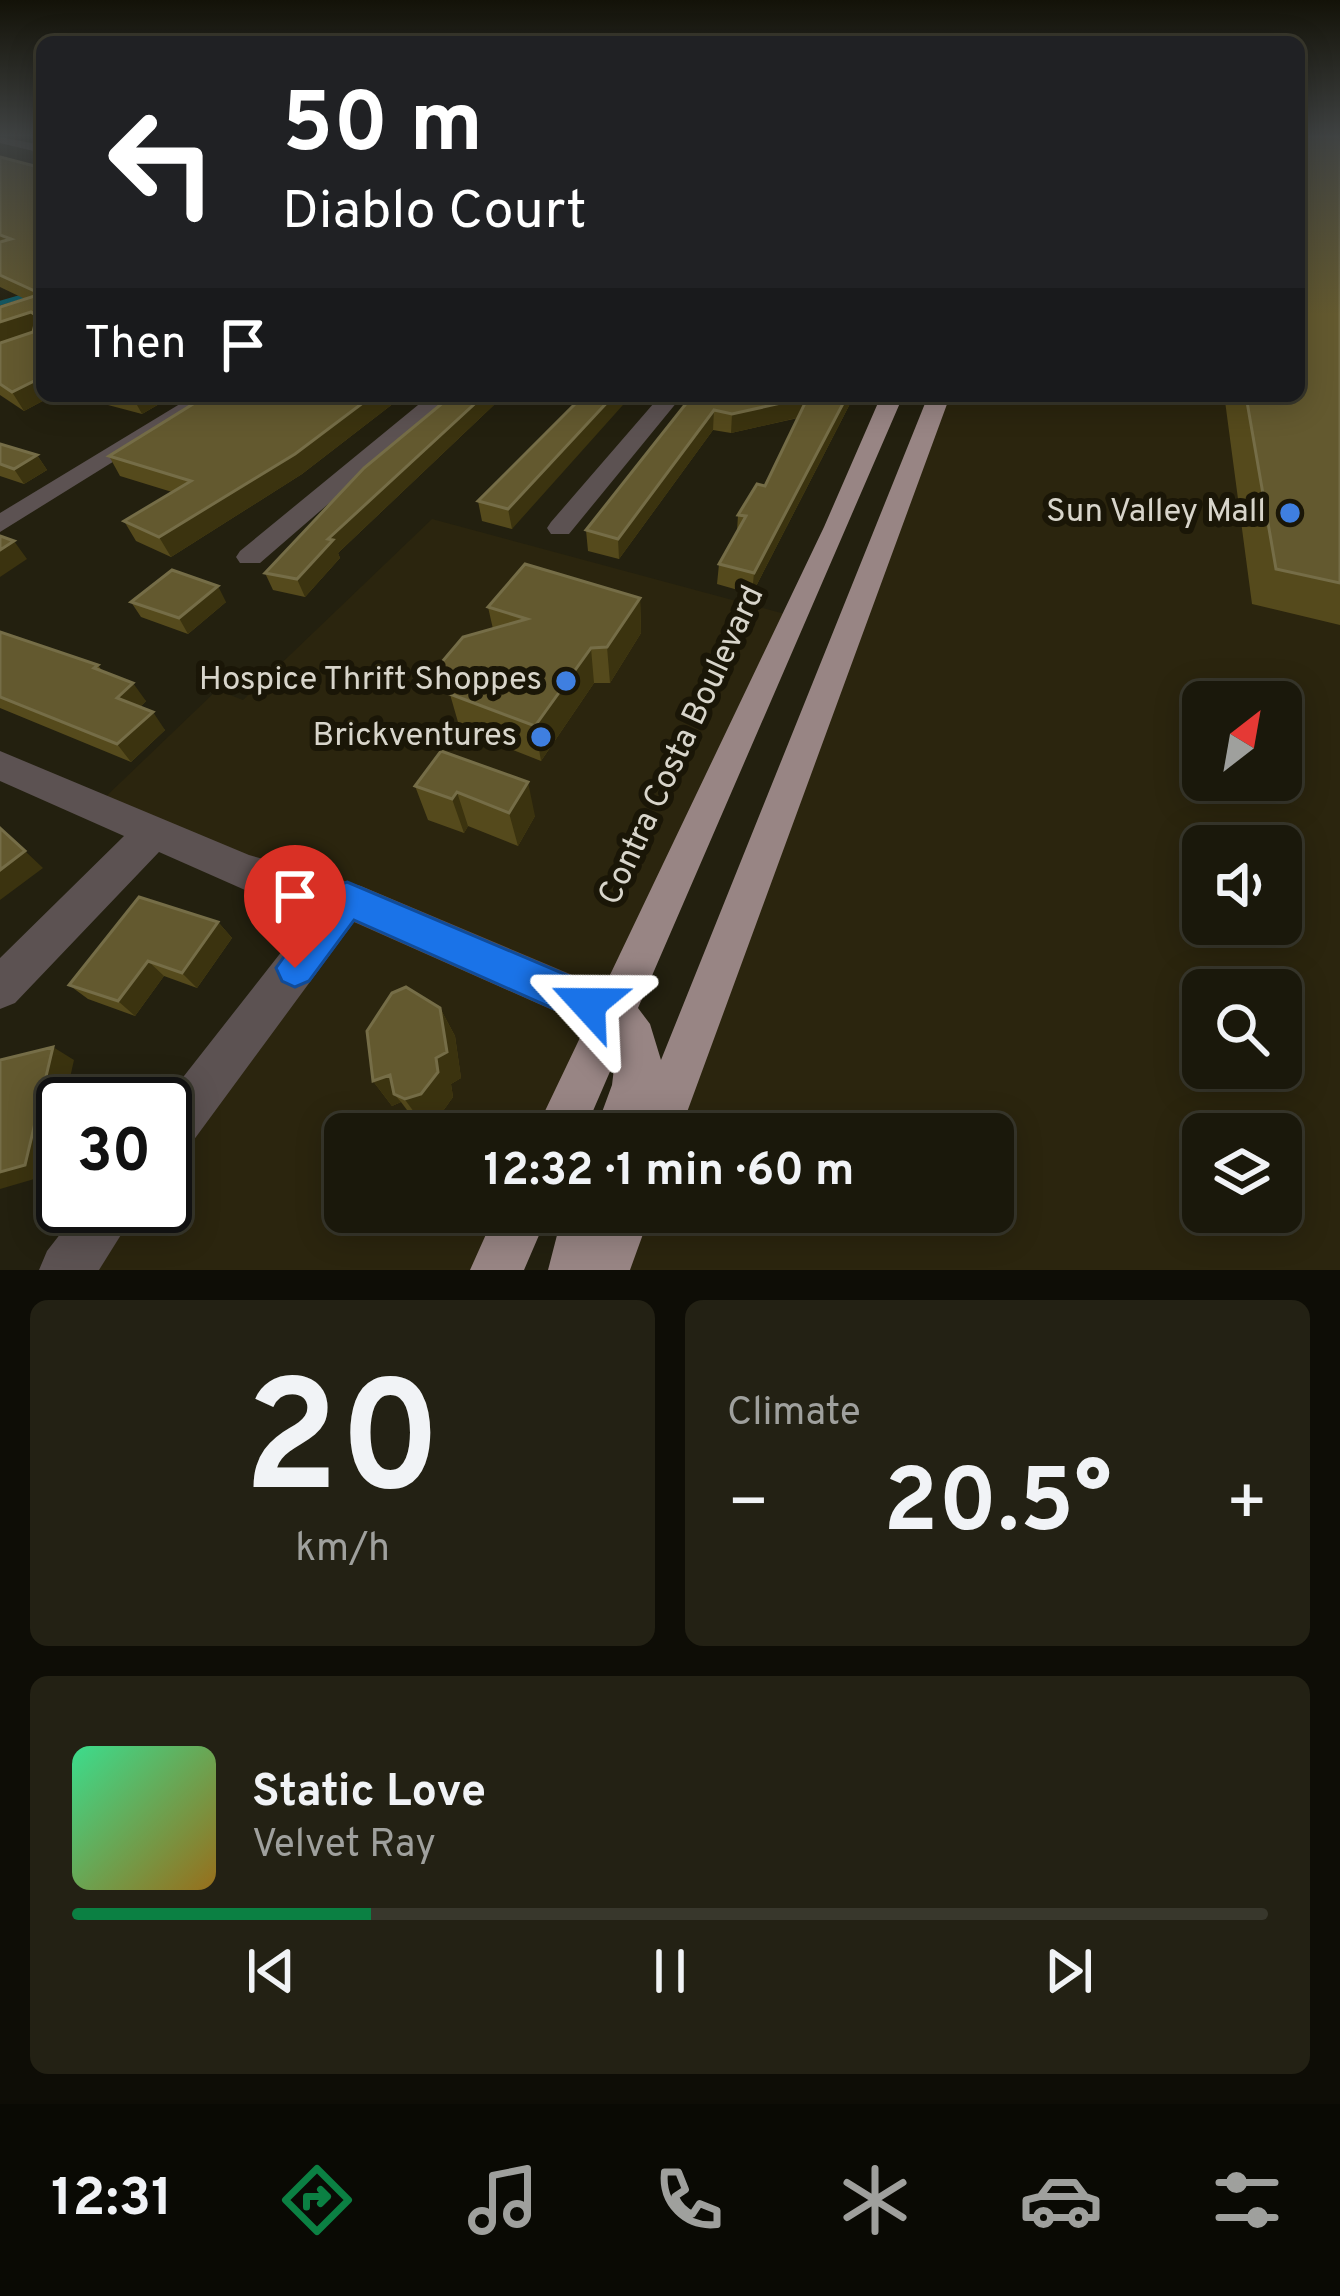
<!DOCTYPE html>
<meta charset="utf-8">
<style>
:root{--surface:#1a180b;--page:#232114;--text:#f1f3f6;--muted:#9fa09d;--line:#38372c;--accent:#0b8043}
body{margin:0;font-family:Overpass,sans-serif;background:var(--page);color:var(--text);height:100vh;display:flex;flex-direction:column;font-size:45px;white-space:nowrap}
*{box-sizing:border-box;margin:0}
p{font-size:39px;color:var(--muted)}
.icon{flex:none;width:66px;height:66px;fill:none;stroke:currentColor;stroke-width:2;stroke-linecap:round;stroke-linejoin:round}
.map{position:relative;height:1270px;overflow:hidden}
.panel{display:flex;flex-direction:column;gap:30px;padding:30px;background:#0e0d06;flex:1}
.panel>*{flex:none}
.hud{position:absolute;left:36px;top:36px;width:1269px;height:366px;border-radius:18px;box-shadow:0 6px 30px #0003,0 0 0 3px var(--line);background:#202124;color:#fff;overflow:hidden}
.needle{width:78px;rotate:31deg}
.tools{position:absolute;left:1182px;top:681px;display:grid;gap:24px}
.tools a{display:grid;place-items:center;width:120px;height:120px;border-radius:18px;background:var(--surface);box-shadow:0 6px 30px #0003,0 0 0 3px var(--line);font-size:60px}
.speed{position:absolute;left:36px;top:1077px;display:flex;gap:24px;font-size:60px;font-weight:700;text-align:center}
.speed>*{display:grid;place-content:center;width:156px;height:156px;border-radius:50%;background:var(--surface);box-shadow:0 6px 30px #0003,0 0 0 3px var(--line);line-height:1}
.speed .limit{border:6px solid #111;border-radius:18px;background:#fff;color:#111}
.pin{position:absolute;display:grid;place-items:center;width:102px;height:102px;color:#fff;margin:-123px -51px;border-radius:50% 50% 50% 0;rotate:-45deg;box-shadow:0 0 12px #0007}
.pin .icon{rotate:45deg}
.me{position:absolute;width:132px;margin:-66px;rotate:294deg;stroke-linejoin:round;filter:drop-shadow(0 0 9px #0008)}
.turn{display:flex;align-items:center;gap:42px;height:252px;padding:0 48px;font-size:54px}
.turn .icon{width:156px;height:156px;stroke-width:2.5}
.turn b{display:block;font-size:84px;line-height:102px}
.then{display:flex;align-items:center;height:114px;padding:0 48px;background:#0003;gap:24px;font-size:45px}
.big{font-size:90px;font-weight:700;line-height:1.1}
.panel .tile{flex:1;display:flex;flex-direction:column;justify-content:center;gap:18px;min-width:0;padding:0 42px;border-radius:18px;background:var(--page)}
.panel .dial{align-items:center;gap:0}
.dial b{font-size:156px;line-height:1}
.song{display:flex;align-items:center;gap:36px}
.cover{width:144px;height:144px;border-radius:18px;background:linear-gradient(135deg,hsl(150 70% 55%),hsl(40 70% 35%))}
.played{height:12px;border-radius:6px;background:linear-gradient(90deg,var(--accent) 25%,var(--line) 25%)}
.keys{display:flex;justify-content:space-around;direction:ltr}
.heat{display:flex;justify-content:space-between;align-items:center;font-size:66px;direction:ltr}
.panel .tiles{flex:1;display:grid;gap:30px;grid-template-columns:1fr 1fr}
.tile:last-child{grid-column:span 2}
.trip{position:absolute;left:324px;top:1113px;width:690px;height:120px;border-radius:18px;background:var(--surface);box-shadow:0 6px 30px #0003,0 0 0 3px var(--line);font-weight:700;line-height:120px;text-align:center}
.menu{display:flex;height:192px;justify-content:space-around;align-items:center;background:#0a0a04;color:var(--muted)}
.menu .icon{width:84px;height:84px}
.menu .selected{color:var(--accent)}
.menu b{font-size:54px;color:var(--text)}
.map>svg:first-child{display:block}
.built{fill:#2b250e;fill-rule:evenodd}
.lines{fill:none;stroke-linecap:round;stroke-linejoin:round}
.stream{stroke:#105762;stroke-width:4.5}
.minor{fill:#5c5252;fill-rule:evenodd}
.major{fill:#988584;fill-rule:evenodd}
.wall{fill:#554a1c}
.shaded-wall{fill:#3b330f}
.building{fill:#63592f;stroke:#756d47;stroke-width:3}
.route{fill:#1a73e8;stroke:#114b97;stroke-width:3}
.shop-dot{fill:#3f7fe0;stroke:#1a1607;stroke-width:4.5}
.labels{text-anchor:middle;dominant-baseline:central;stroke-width:12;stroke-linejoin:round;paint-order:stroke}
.poi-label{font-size:33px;fill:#d8d5cb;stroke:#1a1607;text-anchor:end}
.street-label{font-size:33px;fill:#d8d5cb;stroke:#1a1607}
</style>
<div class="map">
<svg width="1340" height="1270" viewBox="0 0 1340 1270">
<rect width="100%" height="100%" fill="#23200f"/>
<!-- built -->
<path class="built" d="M1340 137V1270H603L625 1212H993V1134H655L939 396H1299ZM1203 702H1281V780H1203ZM1203 846H1281V924H1203ZM1203 990H1281V1068H1203ZM1203 1134H1281V1212H1203Z
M432 519 796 617 557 1134H345V1212H523L497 1270H66L114 1206H165V1139L346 900 96 806 217 690 243 700Z"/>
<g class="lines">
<!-- stream -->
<path class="stream" d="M0 303 42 291"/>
<!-- minor -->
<path class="minor" d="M0 137 42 145V153L0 143Z
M193 396H219L0 532V513Z
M429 396H453L260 563H240L236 557 240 551Z
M660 396H682L569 534H551L547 528 551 522Z
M0 751 249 855 361 886 627 998 633 1014 627 1030 611 1036 354 922 182 1156 165 1163 162 1104 315 909 245 890 159 852 15 1003 0 1009V958L124 836 0 781Z
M82 1206H139L99 1270H39L47 1251Z"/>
<!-- major -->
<path class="major" d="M881 396H903L638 1008 650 1024 661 1060 928 396H950L679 1134H594L612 1085 615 1060 583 1134H534L824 527Z
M496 1212H549L524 1270H470Z
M563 1212H651L630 1270H548Z"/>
</g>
<!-- wall -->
<path class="wall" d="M1340 137V625L1252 604 1225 401 1227 396H1299Z
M0 157 42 168V396H52L24 411 0 395V307L25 299 0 287Z
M74 396H173L142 414Z
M206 396H403L302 474 171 557 136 541 124 521 172 492 120 476 109 456Z
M451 396H495L496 403 338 553 340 558 305 597 273 590 265 573Z
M583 396 512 529 482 521 478 501Z
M692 396H854L752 594 717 584 719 564 737 531 738 515 765 486 798 418 731 433 713 430 619 559 588 551 586 530Z
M0 444 37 455 47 470 24 484 0 476Z
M640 598 641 633 610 683H594L541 761 460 729 441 663 493 629 488 607Z
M131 602H226L188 634 141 617Z
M0 632 98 665 102 671 146 701 140 707 165 730 131 762 0 708Z
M441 751 535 816 518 846 468 826 464 833 428 820 415 786Z
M218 922 232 938 197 988 164 976 135 1016 88 999 69 985Z
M440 1008 455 1036 461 1078 451 1084 453 1097 438 1118 422 1123 413 1118 401 1102 392 1106 373 1081Z"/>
<!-- shaded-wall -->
<path class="shaded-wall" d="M31 312 41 330 0 344V322Z
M42 377V396H52L24 411 12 392Z
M132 396H173L142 414Z
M372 396H403L302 474 171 557 159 537Z
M483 396H495L496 403 338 553 340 558 305 597 297 579 328 539Z
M613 396H631L512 529 508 509Z
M847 396H854L752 594 754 573Z
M808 397 805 416 731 433 732 414Z
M714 410 713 430 619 559 618 539Z
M37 455 47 470 24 484 14 469Z
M14 541 27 559 0 577V550Z
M218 586 226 602 188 634 179 618Z
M640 598 641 633 610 683 607 647Z
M591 648 594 683 541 761 535 726Z
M133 683 146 701 130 716 117 698Z
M153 712 165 730 131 762 117 744Z
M528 782 535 816 518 846 509 813Z
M457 792 468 826 464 833 452 799Z
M25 851 43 868 0 900V870Z
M218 922 232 938 197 988 182 973Z
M148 961 164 976 135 1016 118 1001Z
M440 1008 455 1036 461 1078 451 1084 453 1097 438 1118 422 1123 406 1101 394 1094 401 1102 392 1106 373 1081 436 1058Z
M53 1047 74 1060 48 1175 0 1189V1172Z"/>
<!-- building -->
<path class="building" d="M1299 137H1340V583L1276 569 1246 396H1299Z
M0 157 42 168V377L12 392 0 384V343L33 332 37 316 31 312 0 322V307L41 294 0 275V242L11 239 0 235Z
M206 396H372L295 454 159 537 124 521 191 481 109 456Z
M451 396H483L328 539 333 540 297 579 265 573 364 468Z
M583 396H613L508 509 478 501Z
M692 396H847L754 573 719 564 746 516 738 515 757 484 765 486 808 397 732 414 714 410 618 539 586 530Z
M0 444 37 455 14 469 0 464Z
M0 536 14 541 0 550Z
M525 564 640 598 607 647 591 648 535 726 450 694 458 685 447 681 441 663 463 637 527 619 488 607Z
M172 570 218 586 179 618 131 602Z
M0 632 98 665 94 668 133 683 117 698 153 712 117 744 0 697Z
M441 751 528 782 509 813 457 792 452 799 415 786Z
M0 828 25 851 0 870Z
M139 897 218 922 182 973 148 961 118 1001 69 985Z
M406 987 440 1008 447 1052 436 1058 438 1072 421 1094 405 1099 394 1094 390 1075 373 1081 367 1031 392 993Z
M53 1047 25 1165 0 1172V1060Z"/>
<!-- sky -->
<linearGradient id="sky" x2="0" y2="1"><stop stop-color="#131208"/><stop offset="0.43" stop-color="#3f4242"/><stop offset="1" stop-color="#3f4242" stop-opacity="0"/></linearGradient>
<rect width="1340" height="315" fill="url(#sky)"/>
<!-- route -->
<path class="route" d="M347 882 602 990 608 1004 602 1018 588 1024 354 920 309 981 295 987 282 981 276 968 334 887Z"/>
<!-- markers -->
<g class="shop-dot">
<circle cx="1290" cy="513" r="12"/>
<circle cx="566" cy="681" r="12"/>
<circle cx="541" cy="737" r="12"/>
</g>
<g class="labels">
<!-- poi labels -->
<g class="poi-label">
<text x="1266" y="513">Sun Valley Mall</text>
<text x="542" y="681">Hospice Thrift Shoppes</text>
<text x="517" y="737">Brickventures</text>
</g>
<!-- street labels -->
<g class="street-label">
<text transform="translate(683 746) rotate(-65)">Contra Costa Boulevard</text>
</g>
</g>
</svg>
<div class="tools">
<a><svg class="needle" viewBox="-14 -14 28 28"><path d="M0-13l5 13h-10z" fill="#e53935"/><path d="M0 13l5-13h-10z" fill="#9fa09d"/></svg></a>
<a><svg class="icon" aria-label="sound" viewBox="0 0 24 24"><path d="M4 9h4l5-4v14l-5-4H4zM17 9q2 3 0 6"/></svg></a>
<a><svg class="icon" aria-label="search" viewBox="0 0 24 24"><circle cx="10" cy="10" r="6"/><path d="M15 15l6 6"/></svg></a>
<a><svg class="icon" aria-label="layers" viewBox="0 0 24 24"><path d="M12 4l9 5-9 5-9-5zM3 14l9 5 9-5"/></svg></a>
</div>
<div class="speed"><div class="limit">30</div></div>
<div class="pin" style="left:295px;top:968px;background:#d93025"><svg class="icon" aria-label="arrive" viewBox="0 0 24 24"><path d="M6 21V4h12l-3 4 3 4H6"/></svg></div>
<svg class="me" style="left:588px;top:1004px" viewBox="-20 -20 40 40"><path d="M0-17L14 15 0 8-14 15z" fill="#1a73e8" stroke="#fff" stroke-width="4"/></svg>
<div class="trip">12:32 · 1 min · 60 m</div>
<div class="hud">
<div class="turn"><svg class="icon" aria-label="left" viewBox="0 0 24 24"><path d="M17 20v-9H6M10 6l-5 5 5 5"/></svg><div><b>50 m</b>Diablo Court</div></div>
<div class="then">Then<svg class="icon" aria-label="arrive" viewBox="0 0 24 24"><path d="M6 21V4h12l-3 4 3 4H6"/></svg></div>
</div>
</div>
<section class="panel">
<div class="tiles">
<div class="tile dial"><b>20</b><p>km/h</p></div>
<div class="tile"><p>Climate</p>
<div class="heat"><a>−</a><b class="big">20.5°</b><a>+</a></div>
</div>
<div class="tile">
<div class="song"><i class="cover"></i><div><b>Static Love</b><p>Velvet Ray</p></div></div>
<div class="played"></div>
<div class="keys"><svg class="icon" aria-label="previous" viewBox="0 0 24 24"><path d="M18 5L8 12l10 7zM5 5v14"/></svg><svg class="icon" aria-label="pause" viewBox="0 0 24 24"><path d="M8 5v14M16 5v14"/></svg><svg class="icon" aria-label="next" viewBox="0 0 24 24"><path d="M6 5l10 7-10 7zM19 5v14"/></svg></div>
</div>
</div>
</section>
<nav class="menu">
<b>12:31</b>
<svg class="icon selected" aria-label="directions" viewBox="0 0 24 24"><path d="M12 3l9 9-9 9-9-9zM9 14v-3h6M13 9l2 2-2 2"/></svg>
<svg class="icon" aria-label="music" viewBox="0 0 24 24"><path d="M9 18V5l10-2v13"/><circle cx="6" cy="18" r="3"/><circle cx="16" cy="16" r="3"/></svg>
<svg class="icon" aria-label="phone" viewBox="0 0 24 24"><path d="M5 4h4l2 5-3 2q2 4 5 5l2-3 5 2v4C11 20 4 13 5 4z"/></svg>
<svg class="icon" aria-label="climate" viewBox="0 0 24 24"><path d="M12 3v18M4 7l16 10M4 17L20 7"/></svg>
<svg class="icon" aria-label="car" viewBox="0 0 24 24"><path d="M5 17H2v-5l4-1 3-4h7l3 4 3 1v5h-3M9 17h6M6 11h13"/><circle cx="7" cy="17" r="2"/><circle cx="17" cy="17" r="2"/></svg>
<svg class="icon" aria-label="filters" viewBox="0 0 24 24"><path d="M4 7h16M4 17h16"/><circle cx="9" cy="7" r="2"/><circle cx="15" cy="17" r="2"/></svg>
</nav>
